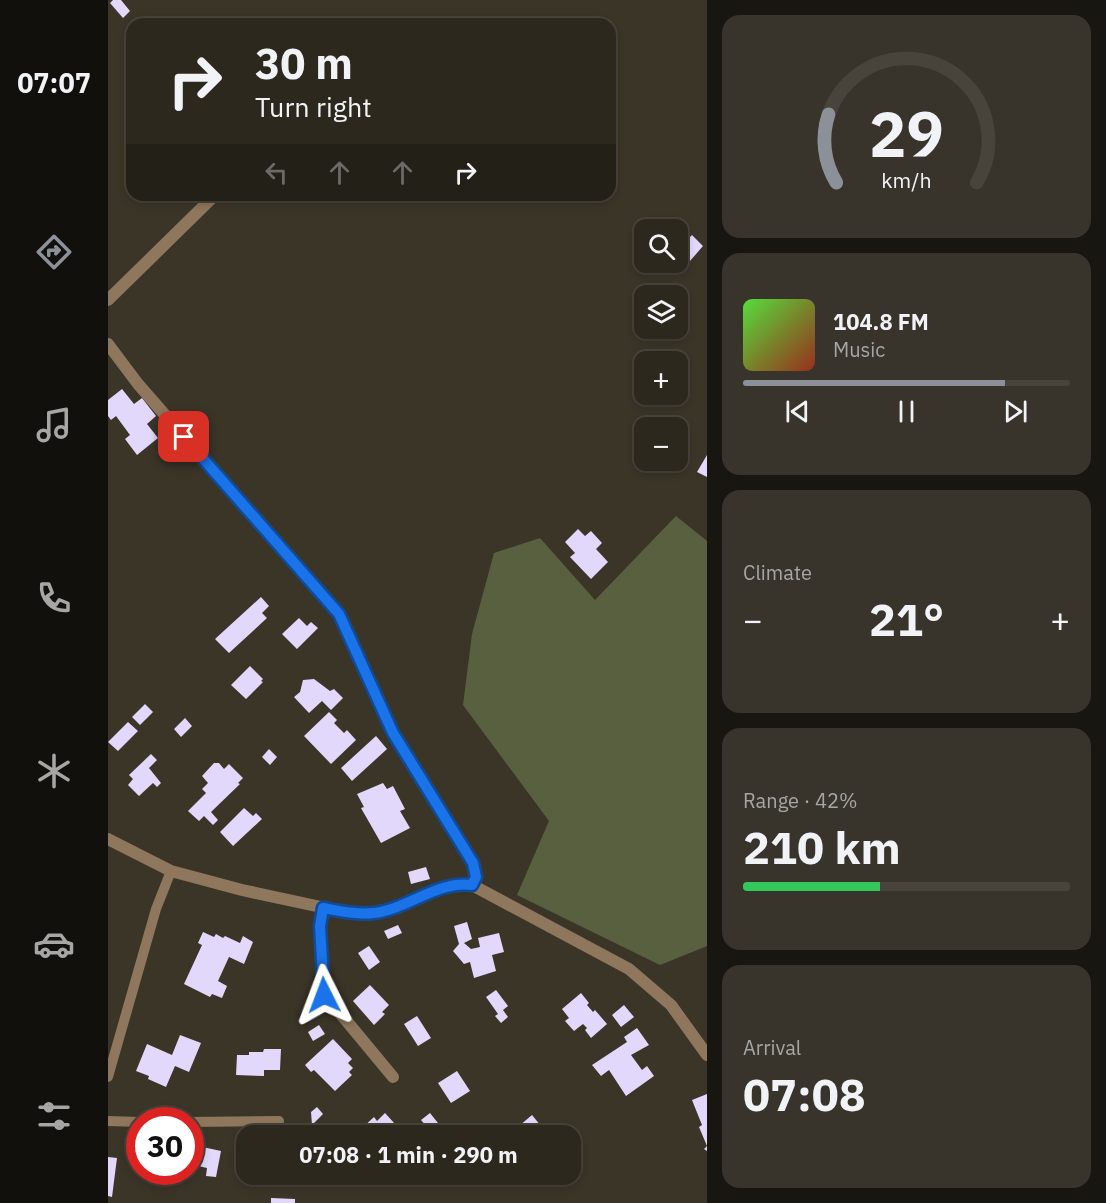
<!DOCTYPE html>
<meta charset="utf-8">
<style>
:root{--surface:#2c281e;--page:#38342b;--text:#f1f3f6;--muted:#a6a6a4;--line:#48443c;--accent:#8c9099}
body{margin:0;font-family:"IBM Plex Sans",sans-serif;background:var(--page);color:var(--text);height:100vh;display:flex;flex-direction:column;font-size:22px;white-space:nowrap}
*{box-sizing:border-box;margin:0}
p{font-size:20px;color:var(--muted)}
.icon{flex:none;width:33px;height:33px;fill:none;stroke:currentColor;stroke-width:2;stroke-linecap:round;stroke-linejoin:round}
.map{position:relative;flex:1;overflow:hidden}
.details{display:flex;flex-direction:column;gap:15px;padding:15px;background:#181610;width:399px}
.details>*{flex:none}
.banner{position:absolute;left:18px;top:18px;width:490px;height:183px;border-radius:18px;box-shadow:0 3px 9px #0003,0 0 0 2px var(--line);background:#2c281e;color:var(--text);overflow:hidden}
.fabs{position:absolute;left:526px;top:219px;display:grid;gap:12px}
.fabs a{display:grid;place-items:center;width:54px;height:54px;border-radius:12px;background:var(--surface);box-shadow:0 3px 9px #0003,0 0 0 2px var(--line);font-size:30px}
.speed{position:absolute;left:18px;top:1107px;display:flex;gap:12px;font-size:30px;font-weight:700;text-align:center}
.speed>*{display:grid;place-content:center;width:78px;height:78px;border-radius:50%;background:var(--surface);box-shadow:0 3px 9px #0003,0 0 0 2px var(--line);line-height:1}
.speed .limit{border:9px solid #d22;background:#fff;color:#111}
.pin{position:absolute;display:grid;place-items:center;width:51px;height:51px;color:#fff;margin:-26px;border-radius:12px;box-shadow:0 3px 9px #0006}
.me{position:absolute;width:66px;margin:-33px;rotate:357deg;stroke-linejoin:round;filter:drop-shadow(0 0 4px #0008)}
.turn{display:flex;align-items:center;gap:21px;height:126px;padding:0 30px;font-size:27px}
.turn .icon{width:78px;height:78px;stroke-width:2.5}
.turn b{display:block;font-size:42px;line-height:51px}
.lanes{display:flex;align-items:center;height:57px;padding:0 30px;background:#0003;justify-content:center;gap:30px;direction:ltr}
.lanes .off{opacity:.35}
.big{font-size:45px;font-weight:700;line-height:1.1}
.details .tile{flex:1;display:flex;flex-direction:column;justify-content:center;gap:9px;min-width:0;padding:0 21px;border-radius:18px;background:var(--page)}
.details .dial{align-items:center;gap:0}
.dial svg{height:156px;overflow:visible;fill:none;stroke:var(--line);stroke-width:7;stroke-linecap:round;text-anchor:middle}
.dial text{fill:var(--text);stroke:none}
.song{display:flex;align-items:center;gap:18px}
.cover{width:72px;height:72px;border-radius:9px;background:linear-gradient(135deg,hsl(110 70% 55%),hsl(10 70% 35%))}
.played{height:6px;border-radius:3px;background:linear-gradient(90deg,var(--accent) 80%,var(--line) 80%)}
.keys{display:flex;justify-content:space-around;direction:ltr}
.heat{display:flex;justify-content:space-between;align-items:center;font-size:33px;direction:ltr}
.charge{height:9px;border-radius:4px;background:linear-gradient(90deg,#34c759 42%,var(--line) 0)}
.trip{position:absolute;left:128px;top:1125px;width:345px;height:60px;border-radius:18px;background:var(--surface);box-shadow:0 3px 9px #0003,0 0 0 2px var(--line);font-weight:700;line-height:60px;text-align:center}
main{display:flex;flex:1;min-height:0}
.menu{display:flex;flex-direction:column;width:108px;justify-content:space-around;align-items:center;background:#12100c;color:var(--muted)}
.menu .icon{width:42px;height:42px}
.menu .active{color:var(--accent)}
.menu b{font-size:27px;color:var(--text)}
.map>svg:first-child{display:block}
.forest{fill:#596040}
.building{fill:#e2d8fb}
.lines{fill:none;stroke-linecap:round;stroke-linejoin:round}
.service{stroke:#8e775c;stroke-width:10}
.minor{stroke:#8e775c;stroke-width:12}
.tertiary{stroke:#8e775c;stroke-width:12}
.route-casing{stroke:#114b97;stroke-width:15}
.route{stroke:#1a73e8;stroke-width:10}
</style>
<main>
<nav class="menu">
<b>07:07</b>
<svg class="icon active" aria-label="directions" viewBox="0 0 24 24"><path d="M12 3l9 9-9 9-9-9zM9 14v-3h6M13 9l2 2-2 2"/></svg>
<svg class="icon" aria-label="music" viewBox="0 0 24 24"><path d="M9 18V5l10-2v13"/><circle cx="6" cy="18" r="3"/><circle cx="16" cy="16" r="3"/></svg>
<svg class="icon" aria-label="phone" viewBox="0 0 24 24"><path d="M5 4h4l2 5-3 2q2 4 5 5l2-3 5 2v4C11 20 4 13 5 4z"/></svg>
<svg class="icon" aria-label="climate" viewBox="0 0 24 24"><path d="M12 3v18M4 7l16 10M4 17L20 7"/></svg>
<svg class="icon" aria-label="car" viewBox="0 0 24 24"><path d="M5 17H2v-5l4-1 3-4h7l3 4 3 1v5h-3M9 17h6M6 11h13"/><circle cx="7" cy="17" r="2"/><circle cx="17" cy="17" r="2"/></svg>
<svg class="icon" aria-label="filters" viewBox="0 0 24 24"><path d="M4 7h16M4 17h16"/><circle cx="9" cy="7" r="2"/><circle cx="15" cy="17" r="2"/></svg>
</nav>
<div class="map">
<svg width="599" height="1203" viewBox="0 0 599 1203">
<rect width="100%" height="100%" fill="#3b3528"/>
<!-- forest -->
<path class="forest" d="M568 516 599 541V946L552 965 409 895 441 821 355 705 364 634 386 553 432 538 487 600Z"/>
<!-- building -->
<path class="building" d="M5 0H13L22 11 15 18 2 3Z
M584 235 595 246 582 261 570 250V245L574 241 576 243Z
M14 389 26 404 34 398 48 416 39 424 50 438 29 455 17 439 22 435 8 416 3 420 0 416V400Z
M599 455V477L589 472Z
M470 529 477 536 483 531 494 543 488 549 500 562 483 579 462 557 467 553 457 542Z
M153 597 161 606 154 613 159 618 121 653 107 639Z
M191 618 199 626 203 622 210 628 189 649 174 634Z
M142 666 155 679 153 681 155 682 138 699 123 685Z
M206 679 222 691 226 689 235 698 223 710 214 701 201 713 186 697 192 692 195 680Z
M37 704 45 712 32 725 24 717Z
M221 712 229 720 226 723 236 733 239 730 248 740 223 764 196 736Z
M77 718 84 726 73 737 66 729Z
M20 722 30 731 10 751 0 742Z
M268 736 279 749 244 781 233 768Z
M161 749 169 757 162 765 154 757Z
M43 754 49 760 41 768 53 783 49 787 45 783 31 796 20 785 25 779 21 775Z
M106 763H111L116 769 121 764 135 778 130 783 132 784 103 812 110 820 105 825 96 816 91 821 80 811 98 793 94 789 100 783 94 776Z
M275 783 279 789 285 786 297 809 292 811 302 828 273 843 253 808 256 807 249 794Z
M136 808 145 816 148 813 154 819 125 846 112 832Z
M318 867 322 879 303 884 300 872Z
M359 922 364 939 356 943 363 949 372 947 370 938 391 933 396 952 384 955 388 971 366 978 362 962 356 964 345 951 351 944 346 926Z
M290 925 294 933 280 939 276 931Z
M95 932 106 937 108 934 115 938 117 936 132 943 135 936 145 942 136 964 121 957 110 981 119 986 114 998 104 994 102 997 76 984 94 945 90 943Z
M261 946 272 962 261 970 250 953Z
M262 985 281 1005 274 1012 277 1014 266 1025 245 1001Z
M388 990 400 1006 395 1010 400 1017 393 1023 387 1016 390 1014 378 997Z
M473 993 481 1003 479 1005 485 1012 487 1010 499 1024 483 1038 477 1030 479 1028 475 1024 466 1031 457 1021 461 1018 454 1009Z
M516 1005 526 1017 513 1027 504 1015Z
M309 1016 323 1038 310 1046 296 1024Z
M211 1025 217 1034 205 1041 200 1032Z
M529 1028 541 1045 523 1055 534 1070 539 1066 546 1076 518 1096 501 1070 493 1076 484 1065 519 1042 516 1037Z
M72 1035 93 1043 81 1072 67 1066 58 1087 40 1079 41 1076 28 1071 39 1044 64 1055Z
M225 1039 244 1059 240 1063 245 1068 241 1072 244 1075 227 1091 206 1070 203 1072 197 1065Z
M156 1049H173L172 1070H156V1076L128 1075 129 1055H141V1052H155Z
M349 1071 362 1091 343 1103 330 1083Z
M599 1094V1151L596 1149 599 1146 591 1127 594 1125 584 1100Z
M209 1107 215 1114 204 1125 203 1112Z
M277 1113 298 1136H260L253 1129 266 1117 269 1121Z
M322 1113 334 1128 326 1135 313 1120Z
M424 1115 437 1131 432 1136H419L411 1126Z
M90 1146 113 1151 108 1177 98 1176 99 1168 86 1165Z
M0 1157 9 1158 4 1197 0 1196Z
M34 1172H62L61 1177Z
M163 1198 187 1199V1203H163Z"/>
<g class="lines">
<!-- service -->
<path class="service" d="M0 1077 48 909 63 871
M0 1121 32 1122
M82 1122 171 1121"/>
<!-- minor -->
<path class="minor" d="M0 300 107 195
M0 344 30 384 231 614 285 733 365 863 368 877 364 885
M215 908 212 926 217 995 285 1077"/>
<!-- tertiary -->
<path class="tertiary" d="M0 839 63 871 134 890 241 913H267L293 905 341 886 352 884 364 885 521 969 563 1005 599 1055"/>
</g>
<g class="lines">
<defs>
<path id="route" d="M76 437 231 614 285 733 365 863 368 877 364 885C330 880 300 909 266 913 249 915 232 911 215 908L212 926 216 995"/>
</defs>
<!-- route casing -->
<use href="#route" class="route-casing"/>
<!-- route -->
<use href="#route" class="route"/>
</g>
</svg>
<div class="fabs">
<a><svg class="icon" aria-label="search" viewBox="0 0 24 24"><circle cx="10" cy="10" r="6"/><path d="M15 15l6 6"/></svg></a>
<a><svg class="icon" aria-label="layers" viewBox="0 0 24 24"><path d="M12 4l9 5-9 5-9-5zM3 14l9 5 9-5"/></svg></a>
<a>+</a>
<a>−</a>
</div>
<div class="speed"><div class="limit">30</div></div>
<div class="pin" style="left:76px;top:437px;background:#d93025"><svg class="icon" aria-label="arrive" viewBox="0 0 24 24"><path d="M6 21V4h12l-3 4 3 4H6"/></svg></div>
<svg class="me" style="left:216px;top:995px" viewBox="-20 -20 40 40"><path d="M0-17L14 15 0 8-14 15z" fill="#1a73e8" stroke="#fff" stroke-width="4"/></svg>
<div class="trip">07:08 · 1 min · 290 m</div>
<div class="banner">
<div class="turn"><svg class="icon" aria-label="right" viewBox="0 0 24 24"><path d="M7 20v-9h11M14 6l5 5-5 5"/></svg><div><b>30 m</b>Turn right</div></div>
<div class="lanes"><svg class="icon off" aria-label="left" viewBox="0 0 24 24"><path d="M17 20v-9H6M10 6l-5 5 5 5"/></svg><svg class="icon off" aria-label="ahead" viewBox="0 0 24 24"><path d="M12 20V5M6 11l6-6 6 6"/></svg><svg class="icon off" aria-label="ahead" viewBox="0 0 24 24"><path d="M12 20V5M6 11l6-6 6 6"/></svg><svg class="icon" aria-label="right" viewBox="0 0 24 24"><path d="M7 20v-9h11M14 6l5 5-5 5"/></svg></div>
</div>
</div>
<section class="details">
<div class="tile dial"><svg viewBox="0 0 100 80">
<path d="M14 69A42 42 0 1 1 86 69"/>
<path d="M14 69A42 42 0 0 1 10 34" stroke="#8c9099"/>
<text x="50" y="56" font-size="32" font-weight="700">29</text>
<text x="50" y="72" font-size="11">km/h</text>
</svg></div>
<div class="tile">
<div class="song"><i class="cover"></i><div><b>104.8 FM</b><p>Music</p></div></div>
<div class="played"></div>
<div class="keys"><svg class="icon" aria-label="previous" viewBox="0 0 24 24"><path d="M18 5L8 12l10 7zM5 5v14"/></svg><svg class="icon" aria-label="pause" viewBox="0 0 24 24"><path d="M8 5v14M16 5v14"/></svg><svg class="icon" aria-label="next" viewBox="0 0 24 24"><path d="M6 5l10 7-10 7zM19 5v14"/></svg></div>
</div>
<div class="tile"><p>Climate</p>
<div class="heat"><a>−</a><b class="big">21°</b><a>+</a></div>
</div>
<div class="tile"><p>Range · 42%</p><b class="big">210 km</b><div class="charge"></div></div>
<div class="tile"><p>Arrival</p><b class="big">07:08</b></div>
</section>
</main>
